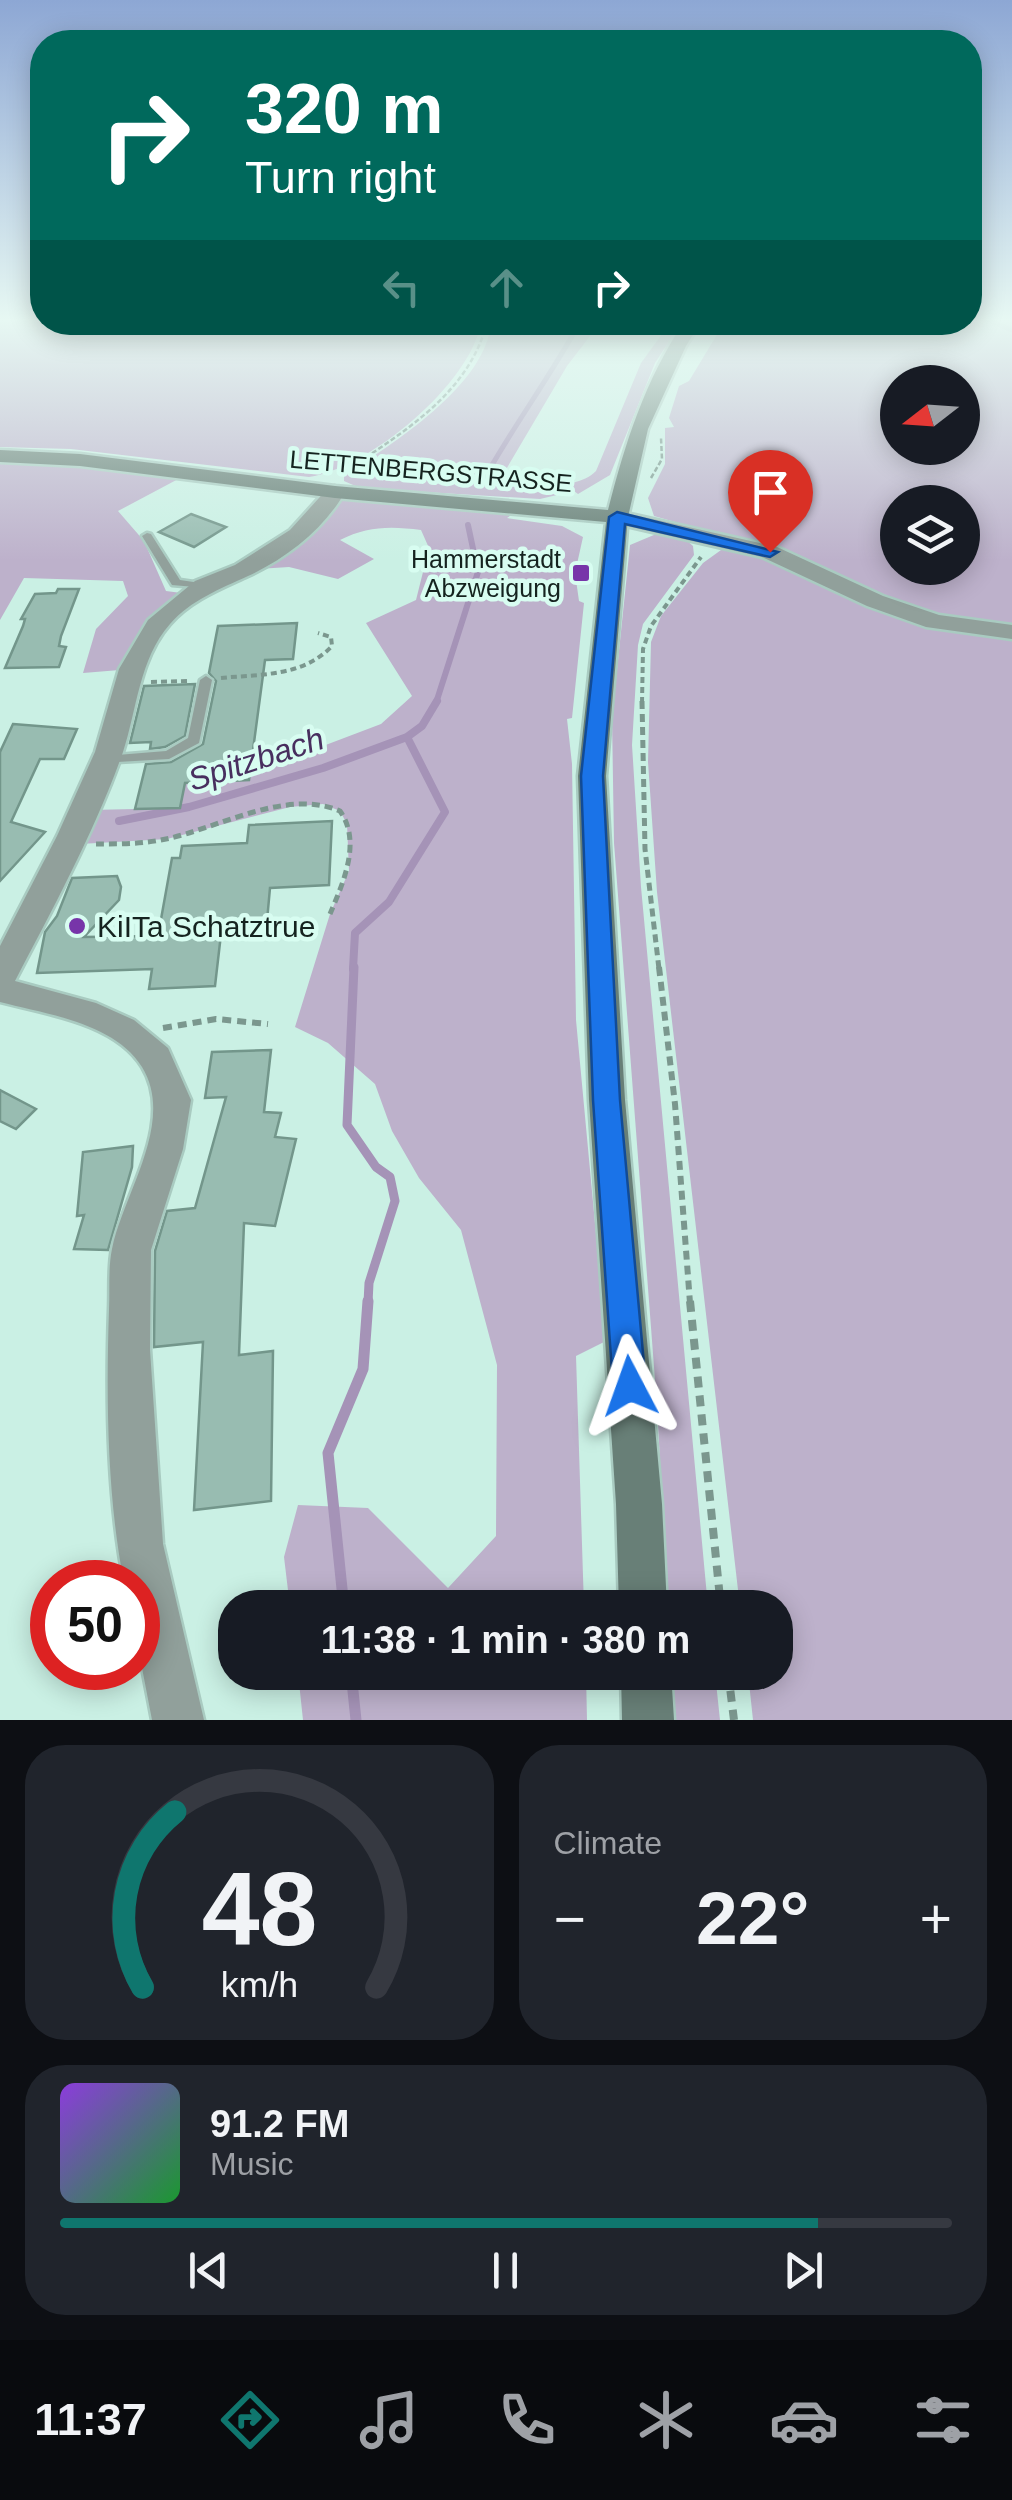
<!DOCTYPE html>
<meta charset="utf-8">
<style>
:root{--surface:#171b24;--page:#20242c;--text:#f1f3f6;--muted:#9ea1a6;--line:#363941;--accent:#0f766e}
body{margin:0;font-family:Helvetica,sans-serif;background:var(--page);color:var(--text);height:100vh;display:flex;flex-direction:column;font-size:38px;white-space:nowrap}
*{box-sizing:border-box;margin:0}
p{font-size:32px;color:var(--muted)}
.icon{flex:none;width:55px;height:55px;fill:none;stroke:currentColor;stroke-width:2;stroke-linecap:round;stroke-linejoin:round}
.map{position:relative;height:1720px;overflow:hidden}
.side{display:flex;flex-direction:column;gap:25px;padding:25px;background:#0d0f14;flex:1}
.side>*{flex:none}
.hud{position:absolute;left:30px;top:30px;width:952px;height:305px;border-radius:40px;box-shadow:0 5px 25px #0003;background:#00695c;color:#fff;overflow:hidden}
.needle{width:65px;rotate:253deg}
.controls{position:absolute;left:880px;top:365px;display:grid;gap:20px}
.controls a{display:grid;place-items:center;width:100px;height:100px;border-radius:50%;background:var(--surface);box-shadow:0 5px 25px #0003;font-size:50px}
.speed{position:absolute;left:30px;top:1560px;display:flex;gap:20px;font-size:50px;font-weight:700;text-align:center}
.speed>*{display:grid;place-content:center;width:130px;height:130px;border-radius:50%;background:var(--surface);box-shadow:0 5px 25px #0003;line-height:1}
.speed .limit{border:15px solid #d22;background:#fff;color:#111}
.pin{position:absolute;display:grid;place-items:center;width:85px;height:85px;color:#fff;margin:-102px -42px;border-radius:50% 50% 50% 0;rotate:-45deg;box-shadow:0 0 10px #0007}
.pin .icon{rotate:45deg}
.me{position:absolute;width:110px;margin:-55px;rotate:356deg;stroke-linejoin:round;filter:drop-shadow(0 0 8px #0008)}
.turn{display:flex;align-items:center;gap:35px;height:210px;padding:0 50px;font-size:45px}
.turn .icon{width:130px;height:130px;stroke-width:2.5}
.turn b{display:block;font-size:70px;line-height:85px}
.lanes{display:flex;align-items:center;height:95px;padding:0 50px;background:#0003;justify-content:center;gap:50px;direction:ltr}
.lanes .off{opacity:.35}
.big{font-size:75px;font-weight:800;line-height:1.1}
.side .tile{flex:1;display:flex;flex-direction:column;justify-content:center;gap:15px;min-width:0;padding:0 35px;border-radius:40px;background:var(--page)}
.side .dial{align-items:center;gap:0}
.dial svg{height:260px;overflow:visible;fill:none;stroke:var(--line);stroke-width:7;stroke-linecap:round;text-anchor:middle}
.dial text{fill:var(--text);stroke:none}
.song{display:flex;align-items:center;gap:30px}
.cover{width:120px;height:120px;border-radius:15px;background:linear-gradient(135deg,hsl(270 70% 55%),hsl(130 70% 35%))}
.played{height:10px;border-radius:5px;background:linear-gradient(90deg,var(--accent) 85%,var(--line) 85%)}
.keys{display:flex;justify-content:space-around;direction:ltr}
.heat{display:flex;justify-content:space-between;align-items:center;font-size:55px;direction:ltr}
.side .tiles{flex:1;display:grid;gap:25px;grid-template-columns:1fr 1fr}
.tile:last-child{grid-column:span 2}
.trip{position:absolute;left:218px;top:1590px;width:575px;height:100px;border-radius:40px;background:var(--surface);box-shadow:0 5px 25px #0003;font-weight:800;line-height:100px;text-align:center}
.tab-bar{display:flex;height:160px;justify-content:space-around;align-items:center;background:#090b0e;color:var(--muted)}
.tab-bar .icon{width:70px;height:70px}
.tab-bar .on{color:var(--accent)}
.tab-bar b{font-size:45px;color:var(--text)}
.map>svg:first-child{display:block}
.green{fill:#bdb1cb;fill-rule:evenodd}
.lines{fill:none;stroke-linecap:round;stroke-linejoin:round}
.stream-far4{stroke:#a593b7;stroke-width:5}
.stream-far3{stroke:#a593b7;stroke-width:6}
.stream-far2{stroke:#a593b7;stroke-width:8}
.stream-far1{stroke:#a593b7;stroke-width:9}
.stream{stroke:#a593b7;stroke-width:11}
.building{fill:#98bcb1;stroke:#73968b;stroke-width:2.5}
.lane-casing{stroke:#a9cbc1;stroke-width:5}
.street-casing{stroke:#a9cbc1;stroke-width:5}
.secondary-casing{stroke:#a9cbc1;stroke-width:5}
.path-far4{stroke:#7b978e;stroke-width:2.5;stroke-dasharray:5 2.5;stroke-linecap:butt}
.path-far3{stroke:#7b978e;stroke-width:4;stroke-dasharray:6 4;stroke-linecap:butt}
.path-far2{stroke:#7b978e;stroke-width:5;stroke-dasharray:8 5;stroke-linecap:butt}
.path-far1{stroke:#7b978e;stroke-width:6;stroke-dasharray:9 6;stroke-linecap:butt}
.path{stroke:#7b978e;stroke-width:8;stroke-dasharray:11 8;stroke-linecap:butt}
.lane{fill:#91a09b;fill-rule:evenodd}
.street{fill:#91a09b;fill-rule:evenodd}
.secondary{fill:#687f77;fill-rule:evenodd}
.route{fill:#1a73e8;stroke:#114b97;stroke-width:2.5}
.poi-dot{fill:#7735a9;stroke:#d8fdf1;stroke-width:4}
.labels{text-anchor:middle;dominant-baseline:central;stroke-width:9;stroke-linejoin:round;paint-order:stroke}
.far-street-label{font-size:25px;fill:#15231f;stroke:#d8fdf1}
.far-poi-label{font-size:25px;fill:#15231f;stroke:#d8fdf1;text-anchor:end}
.poi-label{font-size:30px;fill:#15231f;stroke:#d8fdf1;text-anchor:start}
.water-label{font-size:32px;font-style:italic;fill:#482f5f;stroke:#d8fdf1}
</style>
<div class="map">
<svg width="1012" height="1720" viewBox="0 0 1012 1720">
<rect width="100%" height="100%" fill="#caf0e4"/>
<!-- green -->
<path class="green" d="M0 320 42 322 481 323C470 384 370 468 309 477L71 449 0 447Z
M970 320H1012V624L937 615 931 625 973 634 1012 636V1720H753L748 1673 775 1672V1608L740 1607 657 892 648 762 651 642 661 616 703 563 728 545 828 584 774 550 654 516 648 498 665 464V428L674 427 669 418 679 386 689 381 724 323ZM898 382H962V448H898ZM898 502H962V568H898Z
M491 322 600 323 567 366 498 483C524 485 576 492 596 471L641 363 670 323H681L655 363 610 475 578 494 574 491 540 499 360 488 344 481V476C392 444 487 385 491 322Z
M0 461 59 462 182 477 118 511 144 541 166 591 189 594 132 669 83 673 96 629 128 596 123 581 24 578 0 620Z
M335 492 520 509 507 518 562 526 583 537 575 573 579 601 584 603 572 718 567 719 572 764 576 1020 606 1341 576 1356 584 1607H290L284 1557 298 1505 368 1508 448 1588 496 1536 497 1365 461 1230 419 1178 392 1131 375 1084 328 1043 295 1027 330 914 349 871 347 824 340 811 323 804 290 807 167 839 80 844 90 810 180 808 185 783 249 780 252 760 323 746 381 724 412 696 366 623 416 600 429 548 421 530C391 526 367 526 340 540L374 559 338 579 289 567 243 570Z
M661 532 684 538 693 546 694 555 643 624 638 645 632 745 641 887 708 1607H668L657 1406 614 843 612 718 630 545Z
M298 1673H586L587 1720H303Z
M672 1673H715L720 1720H674Z"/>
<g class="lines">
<!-- stream-far4 -->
<path class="stream-far4" d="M988 320 1012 330
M480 486C511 429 549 379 580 322"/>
<!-- stream-far3 -->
<path class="stream-far3" d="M436 703 478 572 468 525"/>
<!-- stream-far2 -->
<path class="stream-far2" d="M119 821 189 807 323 768 407 737 422 726 437 701
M353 969 355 933 389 902 445 812 407 737"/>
<!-- stream-far1 -->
<path class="stream-far1" d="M354 967 347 1125 376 1167 390 1177 395 1201 369 1283 368 1303"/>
<!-- stream -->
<path class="stream" d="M344 1608 328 1453 363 1369 368 1301
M351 1672 356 1720"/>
</g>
<!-- building -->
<path class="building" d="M191 514 226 527 194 547 159 532Z
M58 589H79L61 636 59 646 66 647 59 667 5 668 23 626 25 619H21L35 594 56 593Z
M297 623 293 659 265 660 249 780 185 783 180 808 135 809 146 764 171 762 203 744 216 681 209 673 218 626Z
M195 684 185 736 165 747 150 749 151 742 130 743 144 686Z
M13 724 77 729 64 759H40L11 822 45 832 0 881V752Z
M332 821 329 885 270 888 266 932 221 934 215 986 149 989 152 969 37 973 45 932 57 916 72 878 117 876 121 887 119 900 84 937 158 936 172 858H180L182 846 247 843 249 825Z
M271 1050 264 1112 281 1113 275 1137 296 1139 275 1226 244 1223 239 1355 273 1351 271 1501 194 1510 203 1342 154 1347 155 1251 167 1211 195 1208 226 1097 205 1098 212 1052Z
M0 1090 36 1109 16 1129 0 1121Z
M133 1146 132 1167 108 1250 74 1249 84 1215 77 1216 83 1152Z"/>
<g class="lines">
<defs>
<path id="lane" d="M147 533 151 534 180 580 207 584V588L172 585 142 536Z
M206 676 212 680 199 743 169 759 100 763 98 760 100 757 105 756 166 751 188 738 200 680Z"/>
<path id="street" d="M335 486 345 492C324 529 287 558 248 576 220 589 191 600 170 624 139 659 137 710 123 752 95 831 53 908 15 981L96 1003 134 1020 168 1048 191 1100 183 1149 151 1250 150 1350 163 1544 204 1720H152L138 1647V1582H124C107 1498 106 1396 109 1310 110 1290 108 1268 112 1249 123 1194 176 1122 142 1067 115 1023 46 1014 0 1002V946L57 836 95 752 119 669 148 620 195 581 235 565 290 530 328 488Z
M617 511 777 547 883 596 939 615 1012 625V639L926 627 867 606 762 557 609 522 606 517Z"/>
<path id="secondary" d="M684 322H701L686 346 648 429 628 517 606 776 625 1100 662 1504 667 1608H619L616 1504 589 1100 578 776 606 522 335 498 80 466 0 462V450L80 454 335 486 608 510C625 443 645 380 684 322Z
M621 1672H671L674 1720H622Z"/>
</defs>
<!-- lane casing -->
<use href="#lane" class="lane-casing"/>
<!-- street casing -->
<use href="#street" class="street-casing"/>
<!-- secondary casing -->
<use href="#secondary" class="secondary-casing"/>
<!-- path-far4 -->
<path class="path-far4" d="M341 474C400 434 469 395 487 322
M651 478 662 459 661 438"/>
<!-- path-far3 -->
<path class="path-far3" d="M221 678C260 674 303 677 332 646L331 637 318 633
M151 682 190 681
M642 703 643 649 651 626 701 557"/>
<!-- path-far2 -->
<path class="path-far2" d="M642 701 645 849 659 969
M96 844C119 844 143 844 166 839 219 828 286 788 340 811 362 842 343 883 330 914"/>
<!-- path-far1 -->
<path class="path-far1" d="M659 967 675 1104 690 1303
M163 1028 216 1019 268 1024"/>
<!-- path -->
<path class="path" d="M690 1301 721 1608
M728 1672 734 1720"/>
<!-- lane -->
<use href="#lane" class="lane"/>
<!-- street -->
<use href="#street" class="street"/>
<!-- secondary -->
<use href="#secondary" class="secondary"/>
</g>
<!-- sky -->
<linearGradient id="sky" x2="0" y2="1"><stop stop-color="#8da7d4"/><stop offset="0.57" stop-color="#e7f8f3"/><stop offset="1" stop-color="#e7f8f3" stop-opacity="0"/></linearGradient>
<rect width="1012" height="561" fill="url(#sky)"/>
<!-- route -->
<path class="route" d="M617 512 778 552 770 557 625 524 603 776 620 1100 646 1386 641 1397 630 1401 618 1397 613 1386 593 1100 581 776 609 517Z"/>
<!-- markers -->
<g class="poi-dot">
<rect x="571" y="563" width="20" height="20" rx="5"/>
<circle cx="77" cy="926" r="10"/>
</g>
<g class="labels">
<!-- far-street labels -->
<g class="far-street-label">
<text transform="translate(431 471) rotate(5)">LETTENBERGSTRASSE</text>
</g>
<!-- far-poi labels -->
<g class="far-poi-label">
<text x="561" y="559">Hammerstadt<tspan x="561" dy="29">Abzweigung</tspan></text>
</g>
<!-- poi labels -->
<g class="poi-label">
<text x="97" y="926">KiITa Schatztrue</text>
</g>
<!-- water labels -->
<g class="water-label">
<text transform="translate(256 759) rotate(-18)">Spitzbach</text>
</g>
</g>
</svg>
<div class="controls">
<a><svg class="needle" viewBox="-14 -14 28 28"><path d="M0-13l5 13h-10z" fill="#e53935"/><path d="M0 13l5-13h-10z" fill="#9ea1a6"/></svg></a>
<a><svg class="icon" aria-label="layers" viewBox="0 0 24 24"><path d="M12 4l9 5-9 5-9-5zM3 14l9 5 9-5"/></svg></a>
</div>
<div class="speed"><div class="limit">50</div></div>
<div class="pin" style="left:770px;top:552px;background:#d93025"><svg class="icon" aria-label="arrive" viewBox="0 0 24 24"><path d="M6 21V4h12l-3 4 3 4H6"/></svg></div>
<svg class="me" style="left:630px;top:1386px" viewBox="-20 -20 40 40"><path d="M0-17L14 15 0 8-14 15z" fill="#1a73e8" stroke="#fff" stroke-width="4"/></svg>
<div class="trip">11:38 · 1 min · 380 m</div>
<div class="hud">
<div class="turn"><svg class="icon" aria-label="right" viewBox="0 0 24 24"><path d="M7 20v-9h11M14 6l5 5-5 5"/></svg><div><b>320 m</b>Turn right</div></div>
<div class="lanes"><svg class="icon off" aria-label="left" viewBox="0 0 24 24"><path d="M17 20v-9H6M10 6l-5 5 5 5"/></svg><svg class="icon off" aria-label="ahead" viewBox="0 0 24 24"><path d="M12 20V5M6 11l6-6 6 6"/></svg><svg class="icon" aria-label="right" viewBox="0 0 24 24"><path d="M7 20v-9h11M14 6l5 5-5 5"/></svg></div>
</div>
</div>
<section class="side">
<div class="tiles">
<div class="tile dial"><svg viewBox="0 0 100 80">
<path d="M14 69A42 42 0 1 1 86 69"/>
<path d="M14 69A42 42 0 0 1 24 15" stroke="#0f766e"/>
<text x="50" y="56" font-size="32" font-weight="700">48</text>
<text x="50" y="72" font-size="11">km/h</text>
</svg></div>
<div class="tile"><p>Climate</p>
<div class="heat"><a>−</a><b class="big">22°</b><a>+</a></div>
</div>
<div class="tile">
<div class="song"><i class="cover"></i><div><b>91.2 FM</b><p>Music</p></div></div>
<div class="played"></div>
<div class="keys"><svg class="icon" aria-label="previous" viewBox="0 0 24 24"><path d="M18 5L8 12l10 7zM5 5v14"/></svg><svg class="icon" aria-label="pause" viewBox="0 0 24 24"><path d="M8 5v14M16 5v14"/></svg><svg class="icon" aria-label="next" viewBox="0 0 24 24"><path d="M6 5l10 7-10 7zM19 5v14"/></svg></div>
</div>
</div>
</section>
<nav class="tab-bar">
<b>11:37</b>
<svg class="icon on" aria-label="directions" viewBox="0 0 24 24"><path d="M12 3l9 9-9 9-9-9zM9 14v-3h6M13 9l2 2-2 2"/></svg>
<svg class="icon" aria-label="music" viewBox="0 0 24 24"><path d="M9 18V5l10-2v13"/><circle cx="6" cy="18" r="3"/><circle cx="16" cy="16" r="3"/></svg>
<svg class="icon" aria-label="phone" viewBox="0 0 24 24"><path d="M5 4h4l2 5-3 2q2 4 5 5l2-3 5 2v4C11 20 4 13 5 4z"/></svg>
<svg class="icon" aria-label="climate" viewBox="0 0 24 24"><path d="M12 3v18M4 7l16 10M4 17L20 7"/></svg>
<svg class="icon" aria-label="car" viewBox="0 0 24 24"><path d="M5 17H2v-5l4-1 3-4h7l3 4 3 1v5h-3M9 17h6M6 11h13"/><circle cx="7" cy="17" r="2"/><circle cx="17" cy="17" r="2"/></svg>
<svg class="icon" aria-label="filters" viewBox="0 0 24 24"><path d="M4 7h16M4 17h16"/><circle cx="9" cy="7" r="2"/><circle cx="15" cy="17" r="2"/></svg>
</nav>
